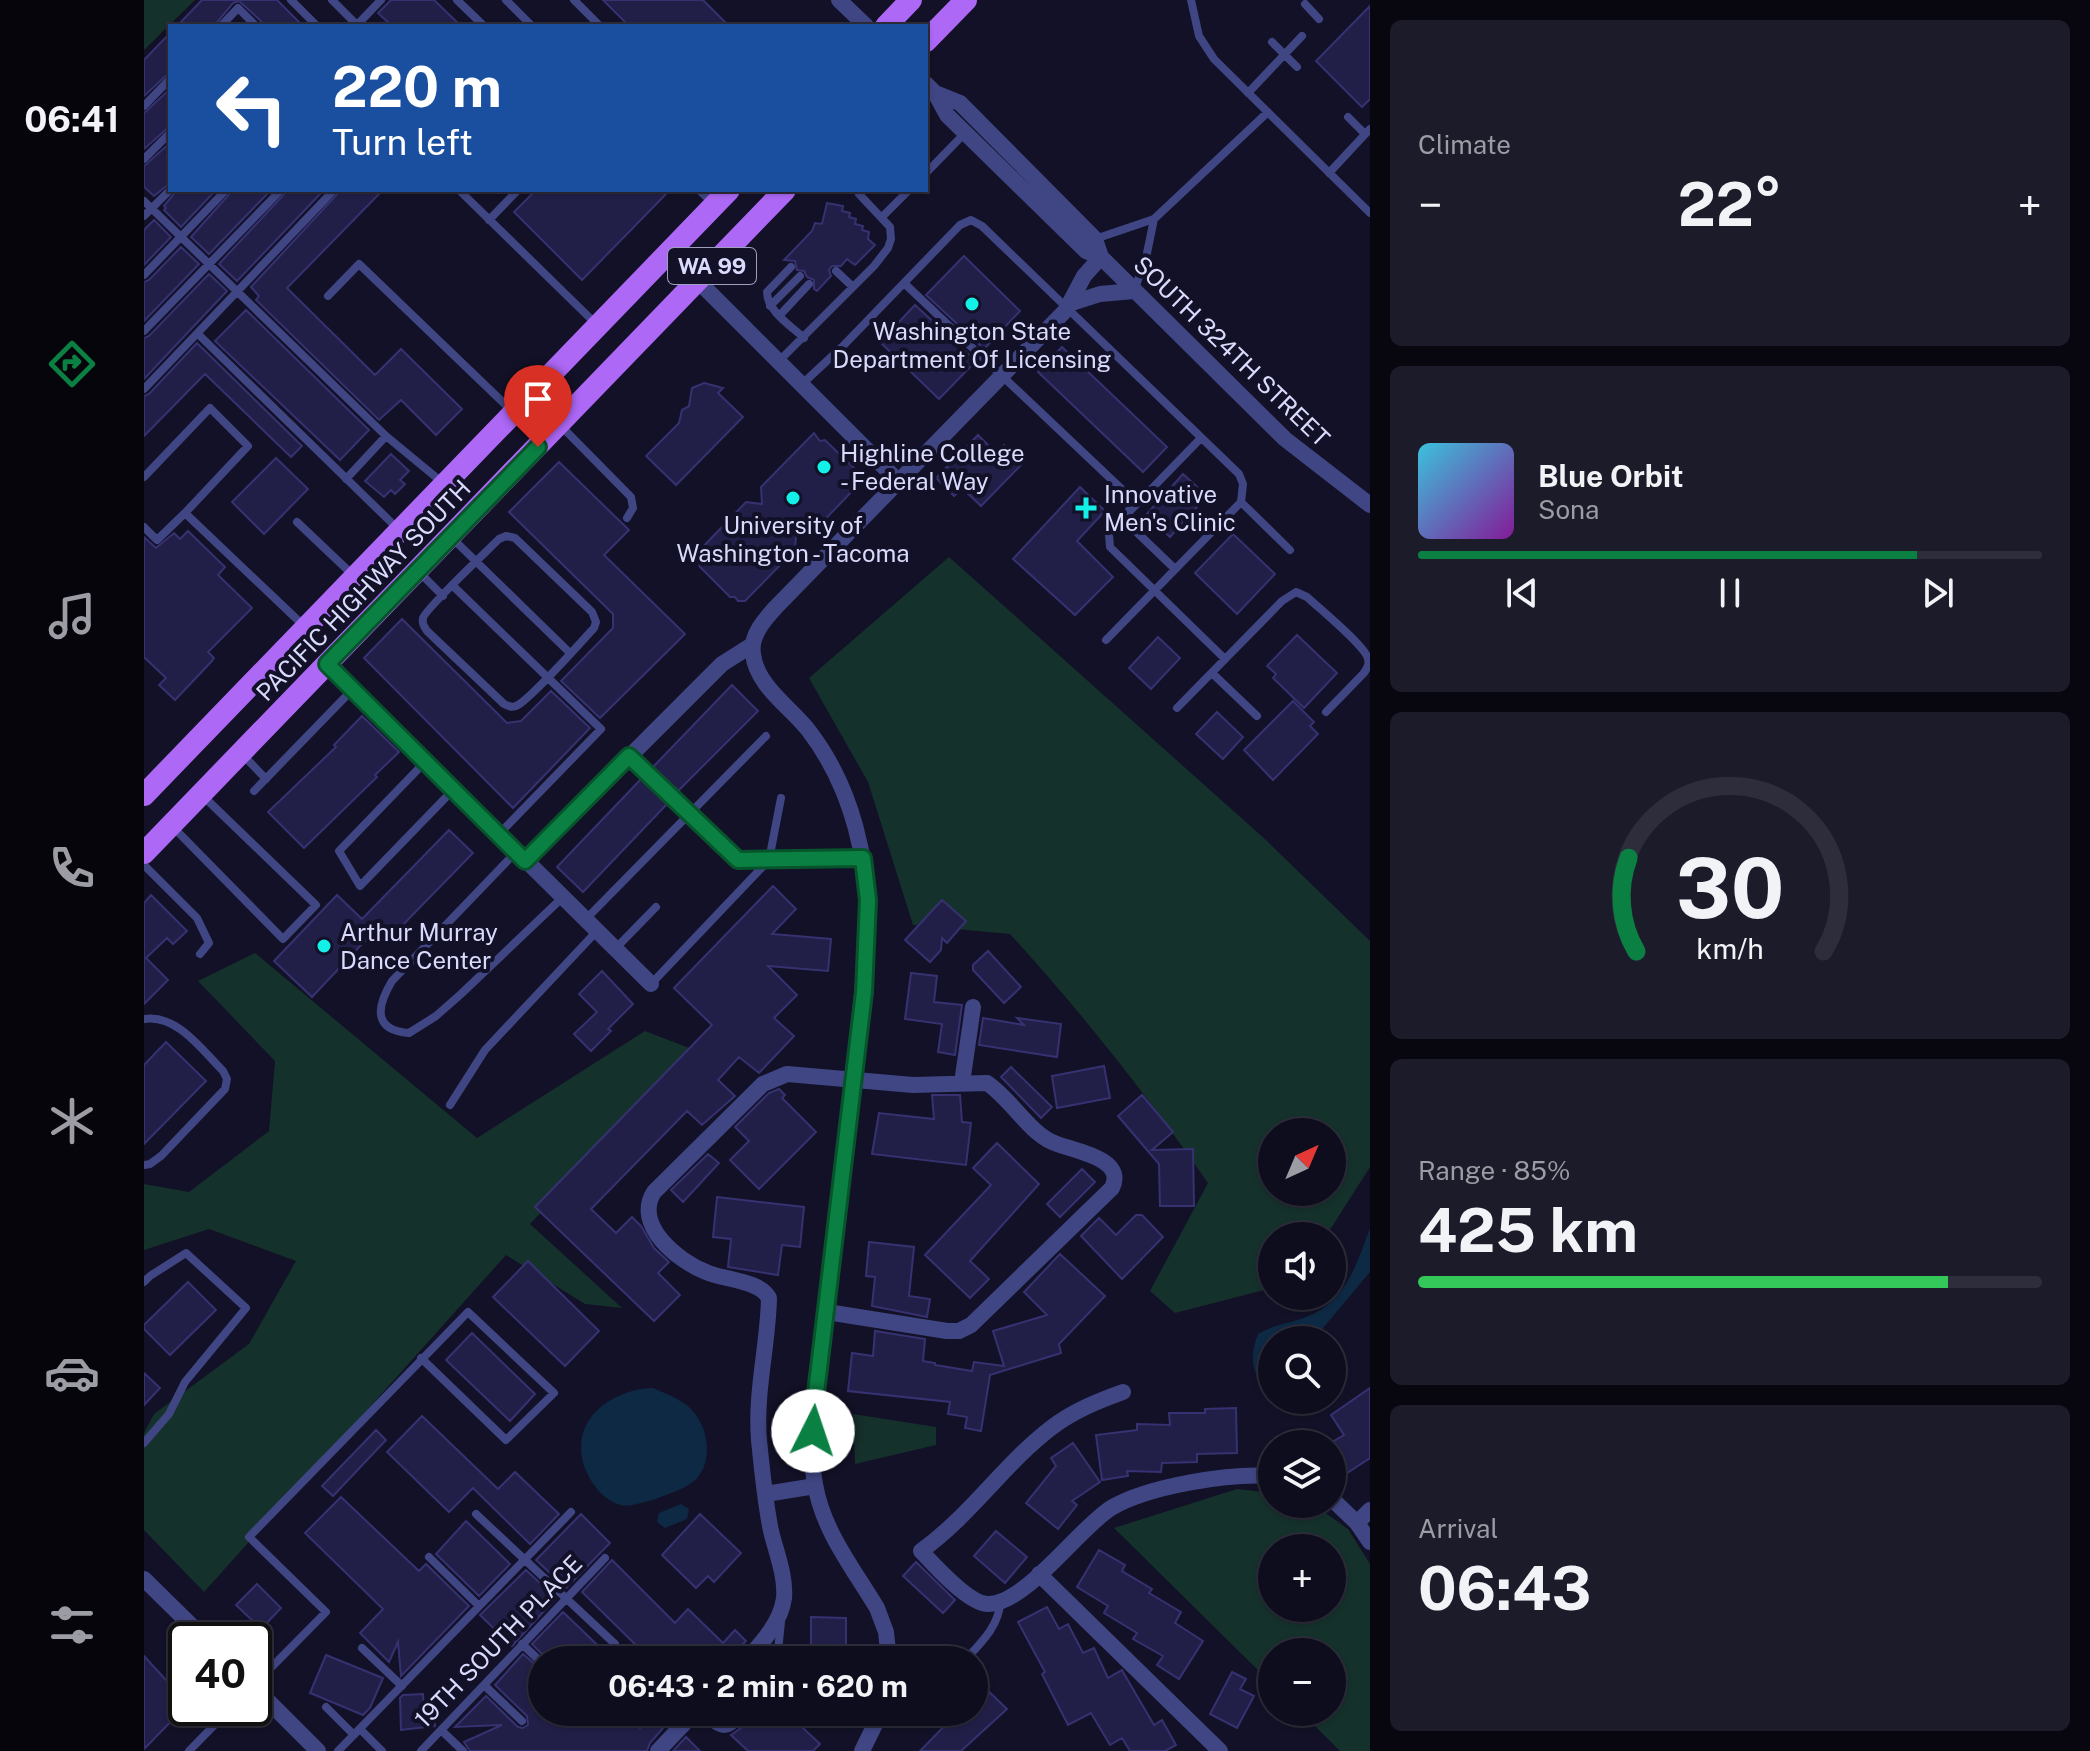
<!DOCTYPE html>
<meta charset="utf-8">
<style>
:root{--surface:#0e0d1d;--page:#1c1b2a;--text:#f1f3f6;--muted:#9b9ca4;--line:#2e2d3b;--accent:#0b8043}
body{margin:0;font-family:"Public Sans",sans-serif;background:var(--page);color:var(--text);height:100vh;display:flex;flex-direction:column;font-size:30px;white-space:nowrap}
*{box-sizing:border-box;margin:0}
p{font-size:26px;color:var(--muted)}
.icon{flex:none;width:44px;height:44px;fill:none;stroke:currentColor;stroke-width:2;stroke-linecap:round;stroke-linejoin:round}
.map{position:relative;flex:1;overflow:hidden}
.sheet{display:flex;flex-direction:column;gap:20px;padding:20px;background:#080710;width:720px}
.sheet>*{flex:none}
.top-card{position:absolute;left:24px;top:24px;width:760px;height:168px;border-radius:0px;box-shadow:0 2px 6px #0004,0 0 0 2px var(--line);background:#1a4fa0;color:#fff;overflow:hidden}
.needle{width:52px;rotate:44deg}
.fabs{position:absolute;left:1114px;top:1118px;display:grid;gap:16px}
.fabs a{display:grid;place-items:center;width:88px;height:88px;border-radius:50%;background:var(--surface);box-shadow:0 2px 6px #0004,0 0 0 2px var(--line);font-size:40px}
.speed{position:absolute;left:24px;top:1622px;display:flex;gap:16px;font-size:40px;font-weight:700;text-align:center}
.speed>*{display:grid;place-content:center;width:104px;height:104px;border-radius:50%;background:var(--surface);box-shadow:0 2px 6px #0004,0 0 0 2px var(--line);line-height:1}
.speed .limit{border:4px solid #111;border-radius:12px;background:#fff;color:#111}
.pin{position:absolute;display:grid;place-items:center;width:68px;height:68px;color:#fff;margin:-82px -34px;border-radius:50% 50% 50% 0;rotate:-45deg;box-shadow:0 0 8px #0007}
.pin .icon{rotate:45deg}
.me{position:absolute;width:88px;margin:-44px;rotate:4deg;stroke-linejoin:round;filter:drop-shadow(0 0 6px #0008)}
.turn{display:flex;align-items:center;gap:28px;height:168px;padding:0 32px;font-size:36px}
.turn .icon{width:104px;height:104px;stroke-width:2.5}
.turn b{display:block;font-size:56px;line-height:68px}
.big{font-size:60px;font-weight:700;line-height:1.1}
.sheet .tile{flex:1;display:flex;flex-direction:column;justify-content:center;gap:12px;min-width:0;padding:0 28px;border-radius:12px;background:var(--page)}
.sheet .dial{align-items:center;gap:0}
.dial svg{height:208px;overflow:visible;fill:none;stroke:var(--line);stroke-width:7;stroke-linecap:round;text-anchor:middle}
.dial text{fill:var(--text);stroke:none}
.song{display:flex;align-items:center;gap:24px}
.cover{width:96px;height:96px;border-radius:12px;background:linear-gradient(135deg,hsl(190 70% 55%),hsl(290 70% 35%))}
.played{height:8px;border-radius:4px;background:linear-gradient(90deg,var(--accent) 80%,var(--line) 80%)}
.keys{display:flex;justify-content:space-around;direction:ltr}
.heat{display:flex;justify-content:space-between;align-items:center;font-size:44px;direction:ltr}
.charge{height:12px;border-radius:6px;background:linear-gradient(90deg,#34c759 85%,var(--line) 0)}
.trip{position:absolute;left:384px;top:1646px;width:460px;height:80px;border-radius:40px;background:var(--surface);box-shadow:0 2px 6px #0004,0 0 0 2px var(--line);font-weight:700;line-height:80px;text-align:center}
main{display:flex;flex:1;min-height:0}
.menu{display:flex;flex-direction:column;width:144px;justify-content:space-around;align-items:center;background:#06050c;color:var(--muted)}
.menu .icon{width:56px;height:56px}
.menu .selected{color:var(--accent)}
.menu b{font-size:36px;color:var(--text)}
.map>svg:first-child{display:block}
.green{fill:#15312c;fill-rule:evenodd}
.water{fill:#0e2943}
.building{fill:#211f47;stroke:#363271;stroke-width:2}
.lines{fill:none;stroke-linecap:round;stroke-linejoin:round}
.service{stroke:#3f4683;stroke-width:8}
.minor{stroke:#3f4683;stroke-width:16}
.tertiary{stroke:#3f4683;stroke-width:16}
.primary{stroke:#ad68f6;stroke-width:22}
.route-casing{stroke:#07532c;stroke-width:20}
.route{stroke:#0b8043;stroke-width:14}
.poi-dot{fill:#12f0e8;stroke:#121127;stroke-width:3}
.labels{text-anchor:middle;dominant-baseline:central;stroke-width:8;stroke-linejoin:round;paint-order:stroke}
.shield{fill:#121127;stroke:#9e9ebd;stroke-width:2}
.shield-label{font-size:22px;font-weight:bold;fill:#dadafd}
.poi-label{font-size:24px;fill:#dadafd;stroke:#121127;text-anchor:start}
.street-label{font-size:24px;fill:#dadafd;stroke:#121127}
</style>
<main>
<nav class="menu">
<b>06:41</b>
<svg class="icon selected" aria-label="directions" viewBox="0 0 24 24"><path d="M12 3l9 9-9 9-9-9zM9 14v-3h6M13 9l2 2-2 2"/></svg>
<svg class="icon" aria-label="music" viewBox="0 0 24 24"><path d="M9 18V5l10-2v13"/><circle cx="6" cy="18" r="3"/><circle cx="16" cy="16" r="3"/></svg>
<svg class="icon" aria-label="phone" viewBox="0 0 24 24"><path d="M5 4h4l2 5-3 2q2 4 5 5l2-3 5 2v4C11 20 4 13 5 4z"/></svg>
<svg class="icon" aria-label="climate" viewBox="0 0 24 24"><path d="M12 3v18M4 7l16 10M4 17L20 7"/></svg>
<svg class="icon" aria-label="car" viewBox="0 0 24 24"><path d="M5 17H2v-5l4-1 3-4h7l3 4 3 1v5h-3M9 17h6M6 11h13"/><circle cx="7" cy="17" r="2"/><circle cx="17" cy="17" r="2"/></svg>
<svg class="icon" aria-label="filters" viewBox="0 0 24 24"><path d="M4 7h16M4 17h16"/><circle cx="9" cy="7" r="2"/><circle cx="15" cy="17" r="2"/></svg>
</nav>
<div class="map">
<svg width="1226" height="1751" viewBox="0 0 1226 1751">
<rect width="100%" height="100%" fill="#121127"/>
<!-- green -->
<path class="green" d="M0 0H51L0 50Z
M805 557 1122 840 1226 941V1167L1182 1236H1128V1288L1031 1313 1006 1291 1064 1183C1003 1095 938 1013 866 934L769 925 724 782 665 678ZM1128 1132H1188V1192H1128Z
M111 953 333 1138 501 1031 553 1051 386 1224 478 1308 441 1304 362 1255 60 1592 0 1530V1433L10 1414 105 1344 152 1261 65 1229 0 1250V1184L45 1192 125 1131 131 1061 54 981Z
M709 1414 792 1427V1445L711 1464Z
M1093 1489 1128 1493V1504H1169L1204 1529 1226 1564V1751H1196L1157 1712H1188V1652H1128V1684L970 1528ZM1188 1548V1608H1128V1548Z"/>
<!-- water -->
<path class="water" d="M1226 1228V1272L1169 1340H1128V1387L1119 1388C1107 1370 1106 1353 1114 1334 1131 1324 1144 1324 1162 1317 1201 1303 1213 1264 1226 1228Z
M509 1388C525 1395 545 1402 554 1418 567 1438 567 1471 546 1484 534 1492 488 1509 476 1505 462 1501 451 1488 445 1477 419 1427 461 1390 509 1388Z
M537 1504 545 1509 543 1519 521 1528 513 1522 515 1513Z"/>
<!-- building -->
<path class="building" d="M58 0H133L159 26H119L117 21 95 1 89 3 70 26H33Z
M247 0H290L317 26H248L234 13Z
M459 0H559L585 26H485Z
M1226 6V99L1218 107 1172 61Z
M26 33V72L0 96V60Z
M26 89V126L0 149V113Z
M26 143V183L10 196 0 187V166Z
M33 190H72L37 227 20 210 22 208 20 206Z
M89 190H127L65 254 47 237Z
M144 190H180L93 281 75 264Z
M197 190H239L143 288 231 375 257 349 318 409 292 435 257 400 235 420 112 300 115 296 107 287Z
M392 190H526L438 280 370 212Z
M683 203 699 206 698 211 706 213 705 217 712 219 711 224 719 226 718 230 725 232 724 239 731 245 711 265 703 259 697 266H688L685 270 687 276 673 291 670 289V280L663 277 660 271 653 270 651 261 640 260 668 231 671 223 678 224Z
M10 220 27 237 0 265V230Z
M37 247 55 264 0 321V282L5 280Z
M820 256 876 311 840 349 782 295Z
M65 274 83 291 0 379V338L5 336Z
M771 305 830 359 831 362 795 399 736 342Z
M102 310 225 430 196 460 71 341Z
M53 343 158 446 147 457 61 374 0 436V396L5 394Z
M918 347 1023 447 999 472 894 372Z
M560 383 579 388 574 393 599 417 532 485 502 456 535 423 538 410 545 406 548 388Z
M670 433 676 441 681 440 711 469 716 478 715 484 666 535H652L651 550 601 601H594L591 597H586L556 567 552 554 602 502 618 504 617 487Z
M834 435 852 453 860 445 879 463 837 506 818 488 810 496 792 478Z
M247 454 265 471 256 480 261 484 251 494 247 490 240 497 221 481Z
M132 458 164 489 120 534 88 502Z
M415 462 485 530 460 555 541 634 456 718 417 681 469 628V614L365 512Z
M1039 474 1063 496 1026 537 1002 515Z
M936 487 961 511 933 541 969 577 931 615 869 559Z
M44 531 81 567 74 575 108 608 64 652 70 658 67 662 31 700 15 685 22 678 0 657V537L12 548 30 533 36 539Z
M1089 534 1131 574 1093 614 1051 573Z
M258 619 363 723 377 721 407 691 446 728 369 808 220 658Z
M1153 635 1193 673 1160 708 1129 678 1132 674 1123 666Z
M1014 637 1036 658 1007 689 985 668Z
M588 685 614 711 533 792 508 768Z
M1149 701 1170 722 1166 726 1174 734 1129 780 1100 750Z
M1073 712 1099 737 1079 759 1052 734Z
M218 716 255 752 231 775 233 777 160 848 124 812 192 747 190 745Z
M498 778 524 803 439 892 413 867Z
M305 830 329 853 246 938 234 927 168 997 130 961 193 895 218 919Z
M629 886 652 909 628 934 687 939 684 971 624 966 653 995 630 1018 650 1036 615 1073 595 1057 574 1080 591 1096 558 1125 543 1111 447 1209 472 1233 488 1217 497 1226 510 1248 525 1262 514 1273 536 1295 510 1321 391 1207 568 1025 530 988Z
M7 895 43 931 29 944 23 938 2 958 24 980 0 1004V903Z
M798 900 822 921 803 943 798 938 797 950 786 962 761 940Z
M844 951 877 987 860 1003 829 970V965Z
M458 971 489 1004 464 1029 467 1031 447 1051 430 1034 453 1012 435 994Z
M767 973 793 976 790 1002 818 1005 811 1055 794 1052 798 1024 761 1019Z
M839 1018 880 1025 873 1018 917 1024 913 1057 835 1045Z
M22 1042 62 1081 0 1144V1065Z
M960 1066 966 1098 913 1108 908 1076Z
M867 1067 908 1107 897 1118 857 1077Z
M635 1089 641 1095 638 1098 672 1132 615 1189 586 1160 605 1141 591 1127 625 1093Z
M788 1095H816L818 1122 827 1123 822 1165 728 1154 735 1113 790 1119Z
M998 1095 1029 1132 1008 1150 1049 1149 1050 1206H1016L1015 1164 974 1116Z
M853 1143 895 1184 826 1261 845 1279 826 1298 781 1255 847 1185 829 1168Z
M564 1154 575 1163 539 1202 527 1190Z
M938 1169 951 1182 916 1217 903 1204Z
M573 1197 660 1207 656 1247 638 1245 634 1275 584 1267 587 1239 569 1237Z
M992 1215H998L1019 1237 978 1279 937 1236 955 1218 972 1235Z
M725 1242 770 1247 765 1296 786 1299 783 1317 728 1306 731 1277 722 1276Z
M916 1254 961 1296 915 1344 917 1353 846 1375 837 1431 821 1428 823 1417 804 1414 806 1402 704 1391 708 1353 729 1356 731 1331 781 1339 779 1361 791 1363V1365L828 1371 830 1362 860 1366 849 1331 903 1315 880 1292Z
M384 1261 455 1331 421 1366 349 1297Z
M44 1282 72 1310 26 1355 0 1329V1325Z
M328 1333 391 1394 366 1421 302 1360Z
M0 1373 16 1388 0 1405Z
M1226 1388V1458L1188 1483V1442L1200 1435 1187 1415Z
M1092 1408 1093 1453 1053 1454V1462L1018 1463 1017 1472 983 1471 984 1476 958 1480 952 1435 993 1430V1424L1026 1425 1025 1413H1061V1409Z
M278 1416 354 1489 371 1472 415 1514 386 1544 329 1488 305 1512 243 1452Z
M232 1430 242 1440 189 1496 178 1486Z
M929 1443 956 1482 928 1501 933 1505 914 1529 882 1503 912 1466 907 1458Z
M197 1497 275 1571 282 1564 325 1606 257 1676 254 1642 245 1662 216 1633 239 1609 161 1533Z
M437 1514 466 1543 422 1588 392 1560Z
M556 1514 597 1553 570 1582 564 1576 552 1588 518 1555Z
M322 1521 366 1564 335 1596 292 1554Z
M852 1531 883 1557 861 1583 830 1556Z
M955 1550 981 1565 978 1571 1008 1589 1005 1593 1037 1612 1031 1623 1059 1641 1035 1679 1013 1665 1019 1656 989 1639 993 1633 960 1613 964 1606 933 1587Z
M468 1560 531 1623 544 1609 579 1643 591 1630 602 1641 583 1660H507L438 1592Z
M772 1562 811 1600 799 1613 759 1576Z
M382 1570 412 1598 368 1646 336 1615Z
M113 1584 137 1608 117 1629 92 1605Z
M903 1607 915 1629 924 1624 939 1653 950 1648 964 1678 978 1670 979 1672 1010 1725 1018 1720 1032 1745 1021 1751H986L978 1738 966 1745 947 1713 924 1725 898 1674 901 1672 874 1622Z
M419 1612 469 1660H404L388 1644Z
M667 1617 702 1618V1660H640L641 1647 667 1645Z
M379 1654 398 1670V1712H479L496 1728 512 1712H533L506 1743 503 1751H326L320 1742 358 1725 311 1727 342 1696 374 1727 379 1728 384 1725 383 1716 351 1685Z
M182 1655 239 1678 226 1708 219 1715 166 1693Z
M0 1656 42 1702V1706L0 1749Z
M1088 1672 1102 1679 1096 1689 1110 1696 1093 1728 1066 1714Z
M838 1685 863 1709 817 1751H776L814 1712H830V1693Z
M279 1694 280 1709H290L291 1726 257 1730 256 1698 259 1695Z
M611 1712H642L676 1744 669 1751H604L587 1735 601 1725Z
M542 1737 556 1751H529Z"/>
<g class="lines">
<!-- service -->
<path class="service" d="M147 0 173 26
M188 0 214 26
M313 0 340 26
M362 0 388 26
M430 0 456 26
M1047 0 1055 36 1070 59 1226 213
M1161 4 1175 19
M77 26 94 8 112 26
M212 26 237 0
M1128 42 1153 67
M1104 93 1158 36
M0 106 26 79
M1204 117 1221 134
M0 159 26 133
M782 173 821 133
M1185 173 1226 129
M315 190 451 323
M555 190 570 204
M0 201 242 436 299 483
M0 216 26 190
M738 217 765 190
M345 220 374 190
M951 239 1010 219 1124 112
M647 267 623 292C623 311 647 326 660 338
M692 271 709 287
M0 275 82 190
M760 283 985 496 986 509 965 534 966 547 1081 659
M990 291 1002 258 1010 219
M184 296 215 264 369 412
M626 306 656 276
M636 315 665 284
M0 331 137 190
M54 334 254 529
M634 362 730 266 744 248 747 239 746 227 715 194
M657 385 698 347 816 225 827 220 838 226 1095 474 1099 484 1097 502 962 640
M0 389 190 190
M416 425 487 497 489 508 483 518
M0 477 66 408 104 446 41 513 161 627
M202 479 242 436
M1097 502 1146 550
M985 512 1057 438
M979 519 1031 569
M153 522 211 577
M0 527 13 540 41 513
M362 536 371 538 448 612 452 622 450 628C437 642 385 701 372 706 367 708 364 706 360 704L283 631C280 626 278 624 279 618 281 609 344 550 355 539Z
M307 537 426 653
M274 571 299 596
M308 585 457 729 355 834
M1068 673 1113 716
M1033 708 1138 601 1152 592 1163 597C1177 610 1215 641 1223 656 1226 663 1224 668 1219 674L1182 712
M97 753 122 779
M486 757 594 860 718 858
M281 762 195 851 216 886 309 790
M110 791 208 690
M27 825 139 939 172 905 58 795
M372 852 248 981C233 1006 228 1030 265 1033L292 1016 317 994 418 898
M0 865 53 918 65 943 56 954
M441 920 622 736
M471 949 512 907
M507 984 625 860 637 798
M0 1019C33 1014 58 1050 79 1071L83 1079 81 1089 17 1156 6 1164 0 1165
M306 1105 341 1050 453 931
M0 1282 6 1276 42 1253 102 1308 41 1382 25 1414 0 1443
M332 1514 471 1644
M285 1557 335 1606
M378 1644 398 1663
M218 1648 258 1686
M633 1660 637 1622
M821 1660C836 1644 856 1625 856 1602
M110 1685 182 1612 105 1537 324 1312 410 1393 362 1440 277 1358
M340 1685 378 1721
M182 1707 210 1735
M555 1712C578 1734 582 1735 604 1712
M216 1729 238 1751
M297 1730 319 1751
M45 1751 87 1708
M194 1751 427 1512
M277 1751 461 1558"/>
<!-- minor -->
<path class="minor" d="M554 281 755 482
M183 664 507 984
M381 861 578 664 608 645
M818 1083 829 1007
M979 1392C954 1401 929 1411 907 1428 860 1464 826 1516 777 1551 790 1565 824 1603 843 1604 880 1606 934 1529 967 1508 1004 1486 1085 1473 1128 1476
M622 1494 671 1486
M1188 1499 1213 1523 1226 1542
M1213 1523 1226 1510
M895 1574 1076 1751
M0 1579 62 1640
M602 1660C618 1643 637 1622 640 1598 642 1576 632 1552 627 1531 621 1502 618 1470 615 1440 611 1392 624 1346 625 1298 615 1280 580 1280 562 1272 534 1261 489 1225 510 1192L619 1084 643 1074 769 1085 843 1083C866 1098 884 1131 908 1142 927 1151 983 1157 968 1188L827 1325 815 1331H803L683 1312
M110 1687 174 1751
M514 1751 551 1712"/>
<!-- tertiary -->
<path class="tertiary" d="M695 0 722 26
M782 84 791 93 803 115 942 251 957 257 1141 439 1226 505
M791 93 816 103 951 239 957 257
M928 303 956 294 990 291
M745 1660 742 1632 733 1608C709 1568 679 1531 671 1484 661 1427 677 1367 683 1310 692 1238 699 1165 707 1093 713 1039 720 986 723 931 726 862 708 787 665 731 647 707 613 687 609 654 606 636 620 620 632 607L922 310 940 276 957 257
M718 1751 737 1712"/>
<!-- primary -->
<path class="primary" d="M742 26 767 0
M782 41 822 0
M0 795 585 190
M0 853 641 190"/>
</g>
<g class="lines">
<defs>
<path id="route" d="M394 447 183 664 381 861 485 756 594 860 719 858 724 900 720 992 672 1393 669 1431"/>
</defs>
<!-- route casing -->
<use href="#route" class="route-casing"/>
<!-- route -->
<use href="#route" class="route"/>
</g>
<!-- markers -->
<g class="poi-dot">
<circle cx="828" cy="304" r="8"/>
<circle cx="680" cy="467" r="8"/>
<circle cx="649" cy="498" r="8"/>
<path d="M938 496h8v8h8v8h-8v8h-8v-8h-8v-8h8z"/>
<circle cx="180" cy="946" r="8"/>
</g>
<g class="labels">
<!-- shield labels -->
<rect class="shield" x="524" y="248" width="88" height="36" rx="6"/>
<g class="shield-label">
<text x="568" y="266">WA 99</text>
</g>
<!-- poi labels -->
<g class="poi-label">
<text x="828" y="331" text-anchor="middle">Washington State<tspan x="828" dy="28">Department Of Licensing</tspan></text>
<text x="696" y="453">Highline College<tspan x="696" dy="28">- Federal Way</tspan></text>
<text x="960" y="494">Innovative<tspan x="960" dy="28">Men's Clinic</tspan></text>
<text x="649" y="525" text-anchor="middle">University of<tspan x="649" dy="28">Washington - Tacoma</tspan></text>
<text x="196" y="932">Arthur Murray<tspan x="196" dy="28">Dance Center</tspan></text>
</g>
<!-- street labels -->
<g class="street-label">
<text transform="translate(1088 351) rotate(44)">SOUTH 324TH STREET</text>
<text transform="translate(219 590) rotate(-46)">PACIFIC HIGHWAY SOUTH</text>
<text transform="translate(354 1641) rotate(-46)">19TH SOUTH PLACE</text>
</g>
</g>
</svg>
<div class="fabs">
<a><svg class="needle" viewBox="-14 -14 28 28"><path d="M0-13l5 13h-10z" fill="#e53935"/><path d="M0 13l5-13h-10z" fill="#9b9ca4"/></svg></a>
<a><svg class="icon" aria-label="sound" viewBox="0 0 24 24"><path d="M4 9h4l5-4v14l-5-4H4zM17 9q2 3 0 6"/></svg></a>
<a><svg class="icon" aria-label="search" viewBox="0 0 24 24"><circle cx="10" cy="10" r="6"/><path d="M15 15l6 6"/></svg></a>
<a><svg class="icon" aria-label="layers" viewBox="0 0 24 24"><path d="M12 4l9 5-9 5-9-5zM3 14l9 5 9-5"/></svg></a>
<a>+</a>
<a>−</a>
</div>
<div class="speed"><div class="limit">40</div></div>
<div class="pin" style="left:394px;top:447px;background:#d93025"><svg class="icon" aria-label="arrive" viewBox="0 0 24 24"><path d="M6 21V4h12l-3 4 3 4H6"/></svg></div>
<svg class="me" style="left:669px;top:1431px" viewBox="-20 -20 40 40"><circle r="19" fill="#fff"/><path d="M0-13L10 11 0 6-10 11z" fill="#0b8043"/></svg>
<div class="trip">06:43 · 2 min · 620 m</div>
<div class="top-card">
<div class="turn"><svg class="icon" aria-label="left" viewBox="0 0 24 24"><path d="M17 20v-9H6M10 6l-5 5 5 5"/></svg><div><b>220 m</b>Turn left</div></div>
</div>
</div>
<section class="sheet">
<div class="tile"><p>Climate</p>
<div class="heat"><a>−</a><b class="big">22°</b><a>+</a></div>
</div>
<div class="tile">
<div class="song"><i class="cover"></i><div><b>Blue Orbit</b><p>Sona</p></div></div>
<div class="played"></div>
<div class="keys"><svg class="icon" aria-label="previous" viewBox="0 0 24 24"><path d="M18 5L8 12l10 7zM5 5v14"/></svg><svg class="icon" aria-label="pause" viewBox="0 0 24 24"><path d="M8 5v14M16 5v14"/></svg><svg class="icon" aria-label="next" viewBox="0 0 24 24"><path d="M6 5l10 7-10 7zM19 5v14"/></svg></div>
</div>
<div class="tile dial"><svg viewBox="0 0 100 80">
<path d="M14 69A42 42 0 1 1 86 69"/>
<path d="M14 69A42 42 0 0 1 11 33" stroke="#0b8043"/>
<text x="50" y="56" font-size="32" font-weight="700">30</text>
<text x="50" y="72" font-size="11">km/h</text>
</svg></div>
<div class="tile"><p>Range · 85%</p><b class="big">425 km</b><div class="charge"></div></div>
<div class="tile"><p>Arrival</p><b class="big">06:43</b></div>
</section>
</main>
